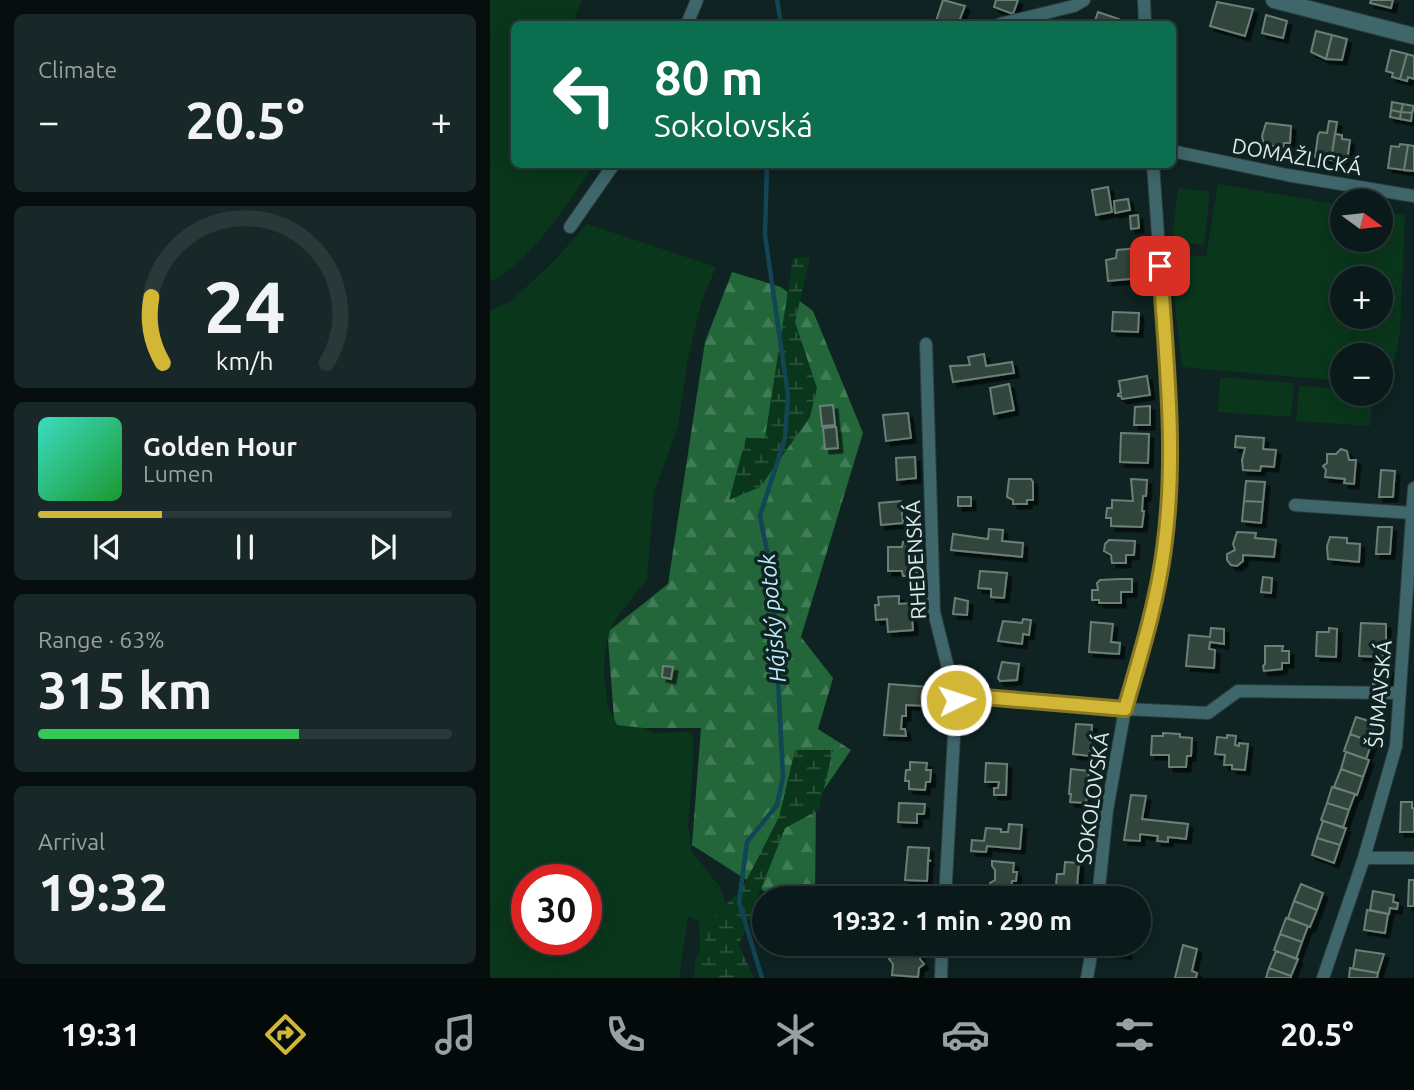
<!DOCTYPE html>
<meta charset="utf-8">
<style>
:root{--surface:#0a1a1a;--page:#182727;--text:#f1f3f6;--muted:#99a1a2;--line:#2a3839;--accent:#d2b736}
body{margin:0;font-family:Ubuntu,sans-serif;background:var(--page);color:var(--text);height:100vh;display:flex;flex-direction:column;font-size:26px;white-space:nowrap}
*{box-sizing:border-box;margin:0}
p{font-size:23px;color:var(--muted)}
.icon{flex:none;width:38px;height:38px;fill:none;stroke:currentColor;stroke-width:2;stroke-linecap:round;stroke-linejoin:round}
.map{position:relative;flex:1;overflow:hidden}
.panel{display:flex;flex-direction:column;gap:14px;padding:14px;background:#060e0e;width:490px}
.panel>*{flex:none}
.banner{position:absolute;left:21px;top:21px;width:665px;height:147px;border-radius:10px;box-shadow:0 4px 18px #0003,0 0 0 2px var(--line);background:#0b6e4f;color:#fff;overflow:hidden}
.needle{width:46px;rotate:105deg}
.buttons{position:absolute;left:840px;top:189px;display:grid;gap:14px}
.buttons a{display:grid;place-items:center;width:63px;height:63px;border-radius:50%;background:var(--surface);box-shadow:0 4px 18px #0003,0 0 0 2px var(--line);font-size:35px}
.speed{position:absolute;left:21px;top:864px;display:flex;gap:14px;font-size:35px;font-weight:700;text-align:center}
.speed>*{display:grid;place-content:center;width:91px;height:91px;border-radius:50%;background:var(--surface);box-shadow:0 4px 18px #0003,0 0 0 2px var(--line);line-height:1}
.speed .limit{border:10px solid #d22;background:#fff;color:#111}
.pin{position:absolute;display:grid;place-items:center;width:60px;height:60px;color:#fff;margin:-30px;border-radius:14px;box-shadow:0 4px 10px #0006}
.me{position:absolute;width:77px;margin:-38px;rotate:86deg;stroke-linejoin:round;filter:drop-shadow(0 0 5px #0008)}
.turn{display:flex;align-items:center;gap:24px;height:147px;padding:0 28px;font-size:32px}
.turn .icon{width:91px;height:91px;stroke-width:2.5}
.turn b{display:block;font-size:49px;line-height:60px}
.big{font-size:52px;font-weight:700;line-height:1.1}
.panel .card{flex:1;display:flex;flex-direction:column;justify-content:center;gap:10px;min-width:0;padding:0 24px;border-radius:10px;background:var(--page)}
.panel .dial{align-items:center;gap:0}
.dial svg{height:182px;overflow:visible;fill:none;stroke:var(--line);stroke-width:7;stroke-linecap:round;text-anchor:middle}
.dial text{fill:var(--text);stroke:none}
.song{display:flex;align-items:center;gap:21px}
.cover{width:84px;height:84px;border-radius:10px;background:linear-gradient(135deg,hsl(170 70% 55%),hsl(130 70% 35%))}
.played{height:7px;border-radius:4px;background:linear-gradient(90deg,var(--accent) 30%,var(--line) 30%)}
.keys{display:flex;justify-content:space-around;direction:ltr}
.heat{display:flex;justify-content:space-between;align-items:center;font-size:38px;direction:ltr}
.charge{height:10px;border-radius:5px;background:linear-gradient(90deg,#34c759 63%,var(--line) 0)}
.trip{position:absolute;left:262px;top:886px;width:399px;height:70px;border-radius:35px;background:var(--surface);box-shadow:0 4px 18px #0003,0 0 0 2px var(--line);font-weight:700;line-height:70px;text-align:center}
.tabs{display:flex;height:112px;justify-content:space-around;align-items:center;background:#040a0a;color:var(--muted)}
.tabs .icon{width:49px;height:49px}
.tabs .current{color:var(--accent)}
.tabs b{font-size:32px;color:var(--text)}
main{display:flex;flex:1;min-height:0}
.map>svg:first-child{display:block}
.grass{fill:#0a371b;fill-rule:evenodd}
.forest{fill:url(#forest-firs)}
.wetland{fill:url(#wetland-marsh)}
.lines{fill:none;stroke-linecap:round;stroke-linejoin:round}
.stream{stroke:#124556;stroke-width:4.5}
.building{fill:#31453d;stroke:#6a8077;stroke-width:2;filter:url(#shadow)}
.minor-casing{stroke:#2b3f3e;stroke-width:14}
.tertiary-casing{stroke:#2b3f3e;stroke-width:18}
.minor{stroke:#3f666b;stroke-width:12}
.tertiary{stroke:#3f666b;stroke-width:16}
.route-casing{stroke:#887723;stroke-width:18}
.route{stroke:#d2b736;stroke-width:12}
.labels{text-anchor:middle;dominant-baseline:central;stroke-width:7;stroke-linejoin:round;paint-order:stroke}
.street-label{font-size:21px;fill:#ddeae8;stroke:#0e2322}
.water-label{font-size:23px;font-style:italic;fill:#bde9fb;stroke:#0e2322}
</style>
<main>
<section class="panel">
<div class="card"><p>Climate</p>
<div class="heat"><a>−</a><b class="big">20.5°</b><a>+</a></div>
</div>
<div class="card dial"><svg viewBox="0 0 100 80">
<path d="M14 69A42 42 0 1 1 86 69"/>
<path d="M14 69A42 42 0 0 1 9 40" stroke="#d2b736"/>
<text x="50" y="56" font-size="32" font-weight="700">24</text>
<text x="50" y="72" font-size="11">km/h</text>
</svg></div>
<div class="card">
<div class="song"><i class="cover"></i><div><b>Golden Hour</b><p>Lumen</p></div></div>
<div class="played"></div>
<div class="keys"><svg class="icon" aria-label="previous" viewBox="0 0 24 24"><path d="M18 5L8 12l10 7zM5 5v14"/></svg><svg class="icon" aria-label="pause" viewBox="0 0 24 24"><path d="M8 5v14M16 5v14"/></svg><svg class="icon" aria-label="next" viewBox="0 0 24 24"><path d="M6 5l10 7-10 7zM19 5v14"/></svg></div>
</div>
<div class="card"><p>Range · 63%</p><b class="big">315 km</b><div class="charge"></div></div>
<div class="card"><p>Arrival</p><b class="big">19:32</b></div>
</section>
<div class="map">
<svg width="924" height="978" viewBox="0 0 924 978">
<defs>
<pattern id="forest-firs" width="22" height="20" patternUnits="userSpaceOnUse" patternTransform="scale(1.75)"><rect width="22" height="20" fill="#226639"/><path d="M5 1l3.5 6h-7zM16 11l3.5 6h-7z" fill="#427c56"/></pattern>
<pattern id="wetland-marsh" width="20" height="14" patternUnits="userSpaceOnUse" patternTransform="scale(1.75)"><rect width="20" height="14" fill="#0a371b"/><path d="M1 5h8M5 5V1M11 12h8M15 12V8" fill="none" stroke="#2d543c"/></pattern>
<filter id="shadow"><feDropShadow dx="4.5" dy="4.5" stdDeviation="0" flood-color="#0009"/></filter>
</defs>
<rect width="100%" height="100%" fill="#0e2322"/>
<!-- grass -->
<path class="grass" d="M0 0H92L83 24H24V164L104 165C76 206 44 258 0 282Z
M728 184 852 205V240H891V211L915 215 910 333 899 385 891 384V355H852V381L692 367 679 251 716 257ZM891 278V317H852V278Z
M688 188 720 192 714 245 682 241Z
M97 224 226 267 212 300 198 358 188 427 164 492 157 579 128 616 120 630 115 650 114 673 118 707 127 725 151 726 163 733 198 732 203 736V766L198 826 202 852 230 887 237 906 243 942 258 978H204L205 960 210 950 209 921 198 917 189 978H0V310L20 302 61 264ZM37 880H96V940H37Z
M730 377 804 383 801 417 728 412Z
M809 386 852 389V394H883L880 426 806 421Z"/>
<!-- forest -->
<path class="forest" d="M242 272 291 287 323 311 373 433 311 637 343 678 328 729 361 750 326 801 325 898H285L202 845 211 728H154L127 725 124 719 118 639 120 630 178 584 215 342Z"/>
<!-- wetland -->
<path class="wetland" d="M320 257 305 322 327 388 320 417 270 487 239 500 256 438H275L303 258Z
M305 750H343L329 810 295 828 249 945 264 978H209L218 922 252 889 289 817Z"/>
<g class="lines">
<!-- stream -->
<path class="stream" d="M287 0 291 24
M272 978 249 902 257 842 287 805 293 777 283 581 270 516 295 438 298 395 275 235 277 164"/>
</g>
<!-- building -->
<path class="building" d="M453 0 475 6 468 24H445Z
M506 0H528L523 14 504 7Z
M881 0H903L901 8 880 3Z
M727 2 763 9 755 36 720 26Z
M608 12 629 19 627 24H604Z
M776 15 797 21 793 38 772 33Z
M826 31 842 35 836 59 821 52Z
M842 35 857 39 852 60 836 59Z
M901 50 917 54 910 79 902 77 903 73 896 71Z
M917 54 924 56V79L918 77 917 81 910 79Z
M902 102 913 104 911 112 901 110Z
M913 104 924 106 922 113 911 112Z
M901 110 911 112 910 119 900 117Z
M911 112 922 113 921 121 910 119Z
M839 121 847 122 841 160 825 157 828 135 830 132 837 133Z
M776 123 801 126 800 143H794L793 147 774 145 772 136Z
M845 134 852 135V139L860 140 857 162 841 160Z
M910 144 918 145 914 170 898 168 901 146 909 147Z
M918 145 924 146V171L914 170Z
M618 187 622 212 606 215 602 190Z
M638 199 640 210 625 213 624 201Z
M648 215 649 228 641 229 640 216Z
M648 248 651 278 618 281 616 260 626 258 627 250Z
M623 312 649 313 648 332 622 331Z
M494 354 496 366 522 362 524 373 463 382 460 366 480 365 478 357Z
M657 376 660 395 632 399 631 396H628V394L631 393 629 381Z
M519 384 524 410 504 414 500 388Z
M343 405 345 425 332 426 330 406Z
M660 406V425H644L645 407Z
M418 413 421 438 396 441 393 415Z
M346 427 348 448 335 449 333 428Z
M631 433 659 434 658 463 630 462Z
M746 436 774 438 773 449 786 450 784 467 771 466 770 471 753 470 752 460 755 448 745 447Z
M851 449 857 451 859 460H866L864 484 854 483 855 479 835 477 836 470 833 466 837 463V454H846Z
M425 457 426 478 407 480 406 458Z
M891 470 905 471 903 497H889Z
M519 479H541L543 482V500H537V504H523V500L517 497Z
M641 479 657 480 656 496H653L652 511H654L652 527 621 526V518H616L617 508H622V500L643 501Z
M756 481 775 482 773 502 754 501Z
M468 497H481V506H468Z
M411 501 413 523 391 525 389 503Z
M754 501 773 502 771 523 752 521Z
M888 527H902L900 554H886Z
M499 529 513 530 512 541 533 543 532 557 461 550 463 534 498 539Z
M747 532 766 533 765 538 786 540 784 557 753 555V561L747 566 741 565 737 560V554L745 550 743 544Z
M840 537 857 538V543L870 544 869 562 838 559 837 546Z
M619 540 645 541 644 555H636V563H622L621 555 614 551 615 544Z
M413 542H427V576H413L412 571H398V547H412Z
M490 571 517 573 514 598 501 597V589L488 588Z
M773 577 782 578 781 593 771 592Z
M630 579H642V592H631V603H609V600H602V590H608L607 583 610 580Z
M409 596V604L421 603 423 630 398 632 397 619 386 620 385 605H389L388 597Z
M465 598 478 601 477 615 463 614Z
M533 619 541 620 539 635 533 634 532 644 508 641 513 621 532 623Z
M601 622 623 624 621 642 630 643 629 654 599 652Z
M871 623 896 624V642H893V657L869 656Z
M721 628 734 629V644L720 642 719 649 725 650 724 668 696 666 699 635 720 637Z
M839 628 847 629 846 657 826 656 827 632H839Z
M775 646H793L792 651H799V663H792V669L774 671 773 666 775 664Z
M512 662 529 664 527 680 510 681 508 678Z
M173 666 183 667 181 679 172 677Z
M899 669V680L895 685 883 684V670Z
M399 684 438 687V706L416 705V716H412L411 729H415L416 736 394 735Z
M866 717 889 724 882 742 860 734Z
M586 724 602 725 600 756 583 754Z
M673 733 690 734V737L702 738 701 756H697L696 767H679V755H661L662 736H673Z
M860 734 882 742 876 759 854 751Z
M737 735 746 736 745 745 749 746V743L758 744 755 770 742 769V765H734L735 755 725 754 727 737 737 738Z
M856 752 879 760 873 777 851 769Z
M420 762 437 763 436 770H441L440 782H436L435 790 419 789V781H415L416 770H420Z
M496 763 517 764 516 795H504V788H508L509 782H495Z
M581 769 599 771 596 803 580 802 581 794H579Z
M851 769 873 777 867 795 844 787Z
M842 787 865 794 859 810 837 803Z
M641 795 656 796 652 819 698 824 696 839 678 837V842L667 841 668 836 650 834V841L634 840Z
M911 802H922V808H924V832H910Z
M409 803 435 804 434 814H427V823L408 822Z
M837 803 859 810 853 828 831 820Z
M833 821 856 828 850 845 827 838Z
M519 824 532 825 530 849 497 846 496 852 481 851 482 840 494 841 496 828 511 829V832H518Z
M827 838 850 845 844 863 822 855Z
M418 847 439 848 438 860 441 861H438L437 881 415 880Z
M502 861 524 863 523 872H527L526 881H522L521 890 500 888V883L505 880V870L502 866Z
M575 862 589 863 586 898H565L567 874H574Z
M919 880H924V906H918Z
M811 884 833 893 827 910 804 901Z
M883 891 904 895 903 902 908 903 907 909 900 908 899 914 880 910Z
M804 901 827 910 820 927 798 918Z
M877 910 898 914 895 933 874 930Z
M796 918 818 926 812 942 790 934Z
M790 934 812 942 806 959 784 950Z
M621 943H635L637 954 620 952Z
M417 945 422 951H431L430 959 434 964 429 968 428 977 402 975 403 964 399 959 404 955 405 949H411Z
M693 945 707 949 702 971 707 973 706 978H685Z
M866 950 894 954 888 973 863 969Z
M786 951 808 959 801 976 779 968Z
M779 968 801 976V978H776Z
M860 968 888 973 887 978H859Z"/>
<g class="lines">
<defs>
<path id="minor" d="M654 0 655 24
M197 24 207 0
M510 24 584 6 594 0
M682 151 797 175 924 196
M80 227 124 164
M436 344 444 612 466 700 455 898
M805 505 922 513
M466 700 494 697 635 709 718 713 748 691 910 693
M874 858H924
M608 898 617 810 635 709 654 644 674 550 678 511 679 392 663 164
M451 978 452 943
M597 978 603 943
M833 978 874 858 906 746 924 488"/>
<path id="tertiary" d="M784 0 924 36"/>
</defs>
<!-- minor casing -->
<use href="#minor" class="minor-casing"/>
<!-- tertiary casing -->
<use href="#tertiary" class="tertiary-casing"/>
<!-- minor -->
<use href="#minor" class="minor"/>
<!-- tertiary -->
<use href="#tertiary" class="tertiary"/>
</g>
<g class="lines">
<defs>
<path id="route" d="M466 700 494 697 635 709C650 657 667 603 674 549 687 455 676 359 670 266"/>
</defs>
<!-- route casing -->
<use href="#route" class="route-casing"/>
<!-- route -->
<use href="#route" class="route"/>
</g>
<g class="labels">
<!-- street labels -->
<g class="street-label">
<text transform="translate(807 156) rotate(10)">DOMAŽLICKÁ</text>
<text transform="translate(425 560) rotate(-93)">RHEDENSKÁ</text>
<text transform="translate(889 694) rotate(-85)">ŠUMAVSKÁ</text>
<text transform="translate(602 798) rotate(-82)">SOKOLOVSKÁ</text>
</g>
<!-- water labels -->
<g class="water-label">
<text transform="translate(282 618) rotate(-95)">Hájský potok</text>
</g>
</g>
</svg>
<div class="buttons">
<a><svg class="needle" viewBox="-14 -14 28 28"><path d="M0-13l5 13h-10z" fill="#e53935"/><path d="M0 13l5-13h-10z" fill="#99a1a2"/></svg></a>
<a>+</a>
<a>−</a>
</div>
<div class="speed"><div class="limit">30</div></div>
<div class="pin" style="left:670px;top:266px;background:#d93025"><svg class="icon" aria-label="arrive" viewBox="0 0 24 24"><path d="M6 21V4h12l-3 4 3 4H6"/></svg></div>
<svg class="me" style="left:466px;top:700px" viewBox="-20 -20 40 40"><circle r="17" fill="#d2b736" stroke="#fff" stroke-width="3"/><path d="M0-11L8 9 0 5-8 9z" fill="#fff"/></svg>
<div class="trip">19:32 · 1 min · 290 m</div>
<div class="banner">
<div class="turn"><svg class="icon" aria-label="left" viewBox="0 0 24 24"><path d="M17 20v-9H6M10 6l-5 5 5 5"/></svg><div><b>80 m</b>Sokolovská</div></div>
</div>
</div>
</main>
<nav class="tabs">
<b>19:31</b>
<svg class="icon current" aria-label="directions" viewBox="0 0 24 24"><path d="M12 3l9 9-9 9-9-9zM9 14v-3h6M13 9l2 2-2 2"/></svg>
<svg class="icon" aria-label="music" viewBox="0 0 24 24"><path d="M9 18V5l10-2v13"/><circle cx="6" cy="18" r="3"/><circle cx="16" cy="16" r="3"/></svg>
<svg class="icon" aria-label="phone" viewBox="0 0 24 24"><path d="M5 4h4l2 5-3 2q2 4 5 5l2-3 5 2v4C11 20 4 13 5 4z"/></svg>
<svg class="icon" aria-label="climate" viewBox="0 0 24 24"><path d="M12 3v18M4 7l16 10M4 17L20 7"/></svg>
<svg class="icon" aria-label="car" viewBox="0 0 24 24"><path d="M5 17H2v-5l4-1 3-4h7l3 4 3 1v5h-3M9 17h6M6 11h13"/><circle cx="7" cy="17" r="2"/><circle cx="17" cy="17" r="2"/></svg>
<svg class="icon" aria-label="filters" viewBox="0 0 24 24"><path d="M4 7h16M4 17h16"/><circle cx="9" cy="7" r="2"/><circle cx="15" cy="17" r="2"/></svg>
<b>20.5°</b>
</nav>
